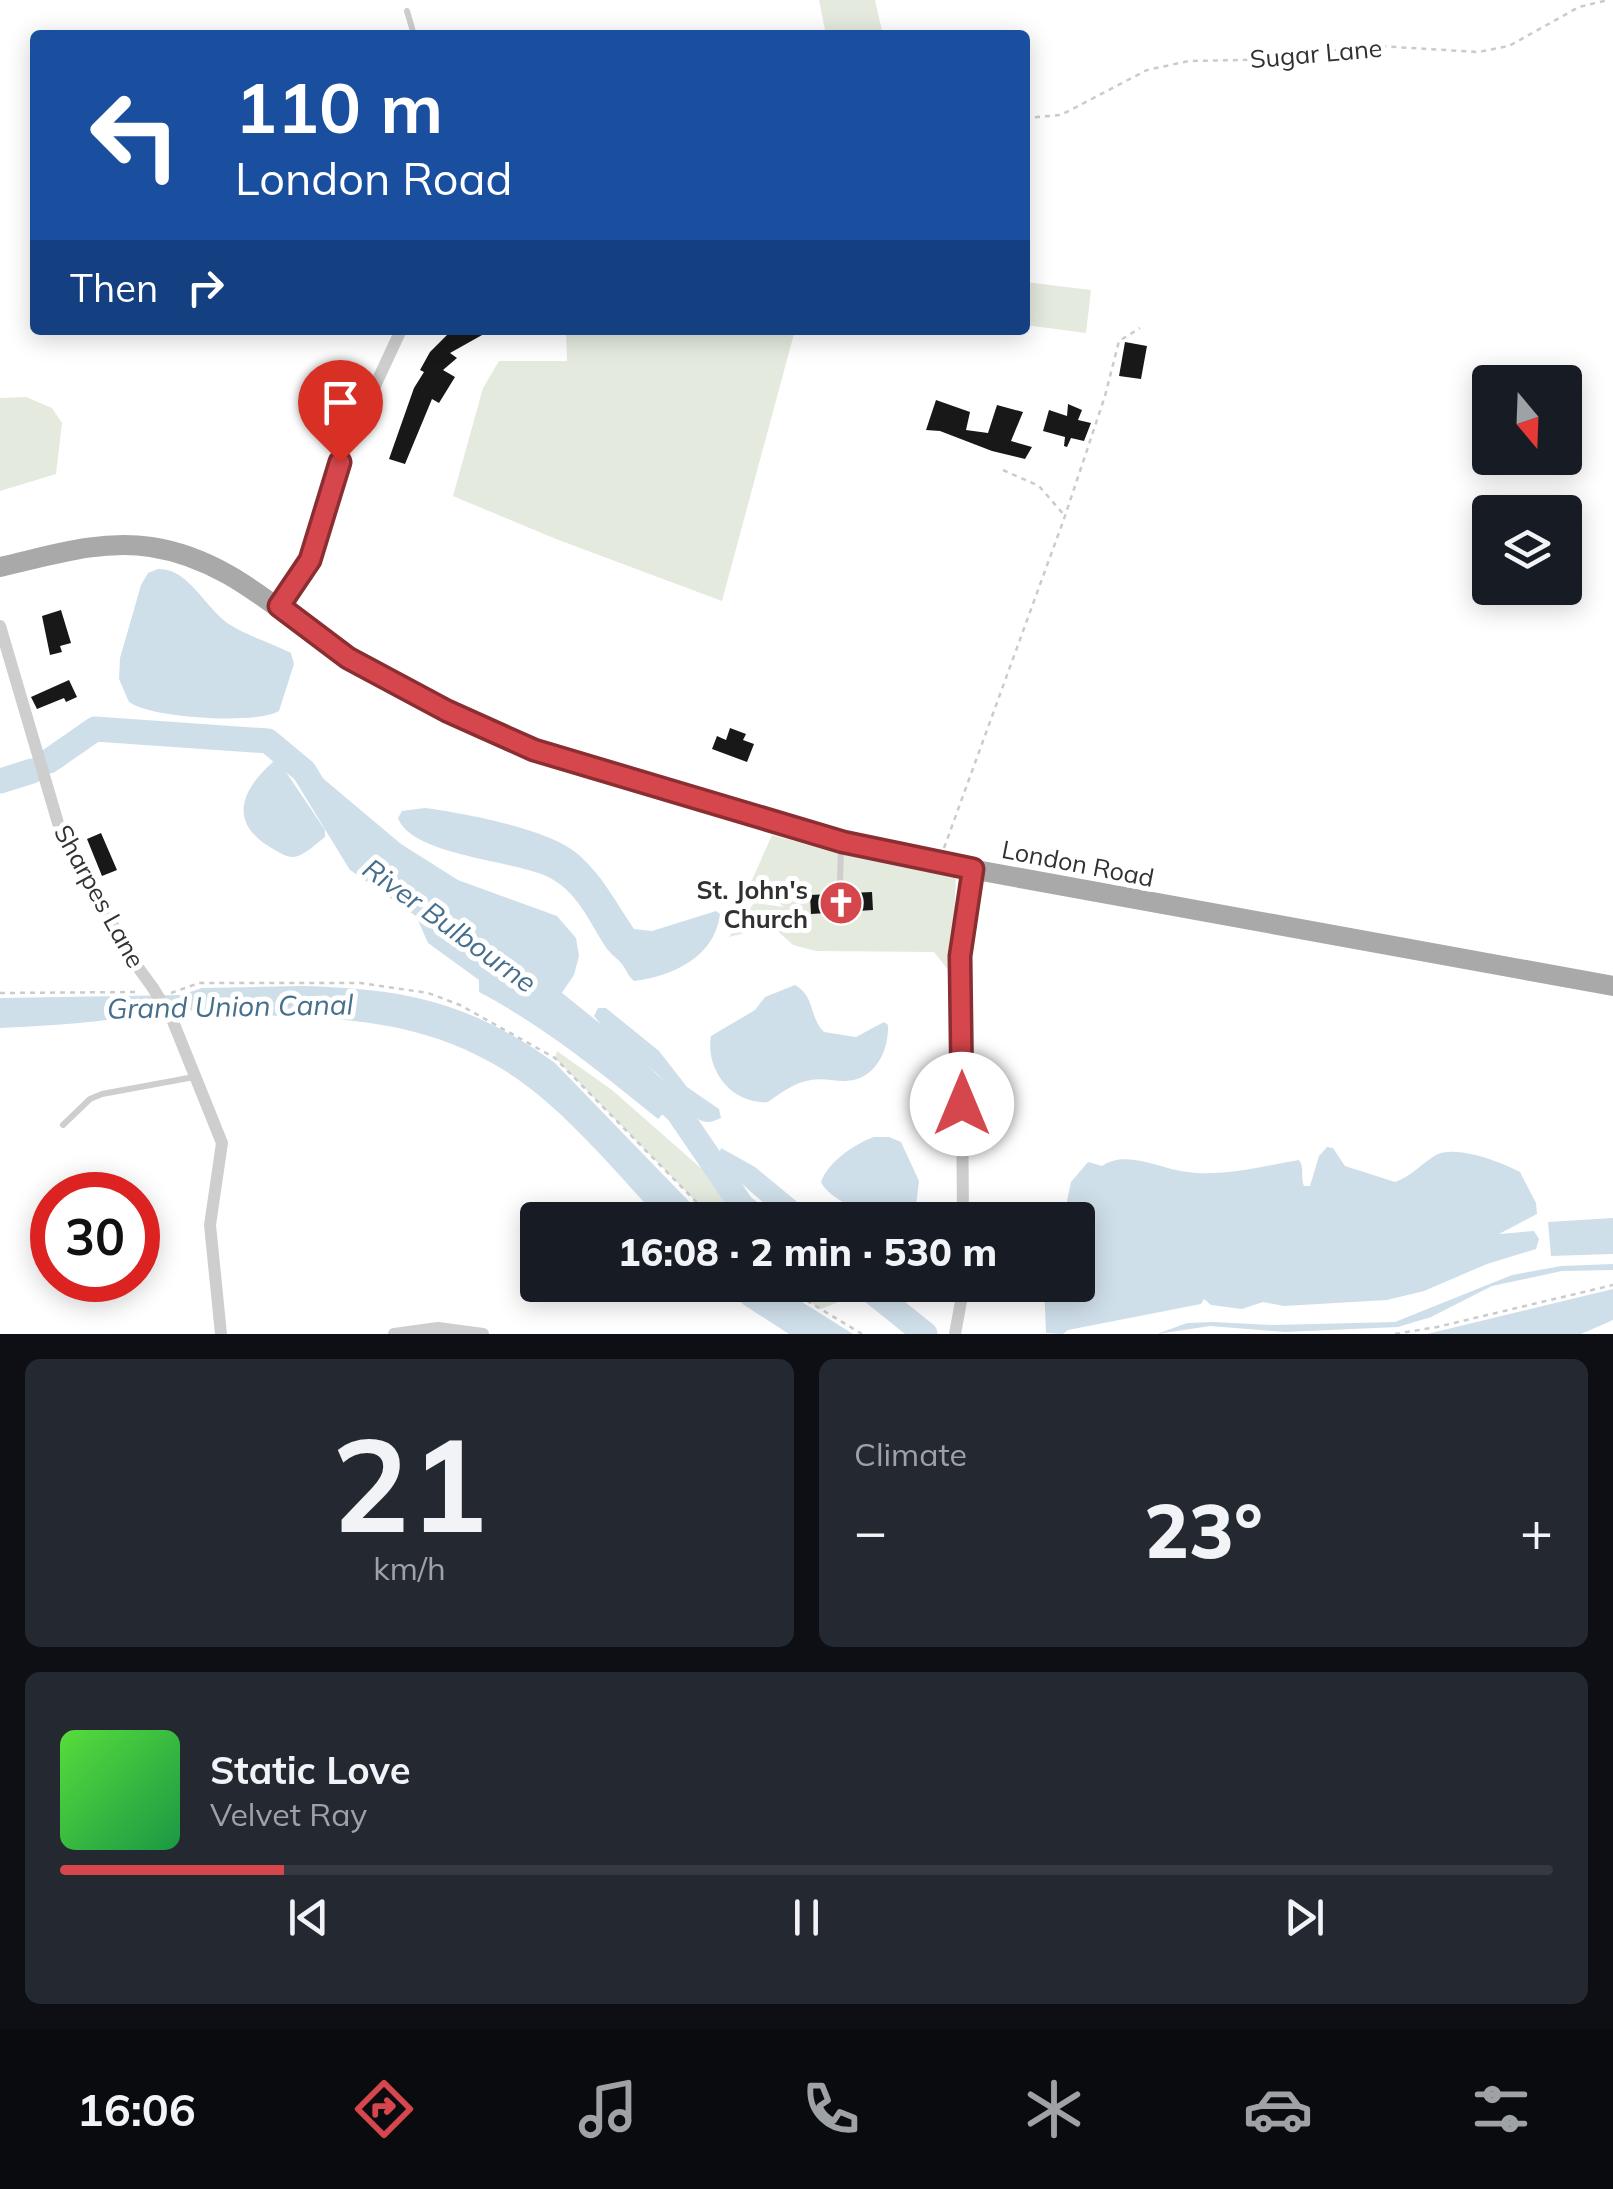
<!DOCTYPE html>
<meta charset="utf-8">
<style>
:root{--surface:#171b24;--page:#242831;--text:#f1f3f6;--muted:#9ea1a6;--line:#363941;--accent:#d6464d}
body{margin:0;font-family:Mulish,sans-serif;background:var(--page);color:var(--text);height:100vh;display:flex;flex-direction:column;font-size:38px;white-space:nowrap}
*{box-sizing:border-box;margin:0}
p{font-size:32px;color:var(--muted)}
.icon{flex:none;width:55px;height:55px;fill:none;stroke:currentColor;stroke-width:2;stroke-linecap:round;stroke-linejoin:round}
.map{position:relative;height:1334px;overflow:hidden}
.sheet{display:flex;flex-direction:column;gap:25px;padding:25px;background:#0d0f14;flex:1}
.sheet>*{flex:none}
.guide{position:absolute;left:30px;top:30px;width:1000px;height:305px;border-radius:10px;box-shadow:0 5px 25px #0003;background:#1a4fa0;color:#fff;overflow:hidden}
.needle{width:65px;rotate:161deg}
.buttons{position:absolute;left:1472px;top:365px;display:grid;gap:20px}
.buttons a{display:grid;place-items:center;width:110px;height:110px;border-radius:10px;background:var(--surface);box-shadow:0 5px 25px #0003;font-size:50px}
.speed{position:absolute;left:30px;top:1172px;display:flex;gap:20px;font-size:50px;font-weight:700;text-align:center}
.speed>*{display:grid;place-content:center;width:130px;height:130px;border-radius:50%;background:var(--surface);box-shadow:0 5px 25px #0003;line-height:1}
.speed .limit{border:15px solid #d22;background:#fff;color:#111}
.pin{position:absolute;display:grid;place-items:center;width:85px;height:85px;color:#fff;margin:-102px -42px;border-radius:50% 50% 50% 0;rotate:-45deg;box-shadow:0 0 10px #0007}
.pin .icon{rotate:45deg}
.me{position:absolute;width:110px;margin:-55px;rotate:0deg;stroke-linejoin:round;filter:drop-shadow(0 0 8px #0008)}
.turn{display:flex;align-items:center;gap:35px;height:210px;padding:0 40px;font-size:45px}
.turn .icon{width:130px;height:130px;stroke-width:2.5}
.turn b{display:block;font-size:70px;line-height:85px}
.then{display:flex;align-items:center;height:95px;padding:0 40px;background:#0003;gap:20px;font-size:38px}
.big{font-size:75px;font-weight:800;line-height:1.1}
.sheet .card{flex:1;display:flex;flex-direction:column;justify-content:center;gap:15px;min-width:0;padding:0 35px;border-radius:15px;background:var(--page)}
.sheet .dial{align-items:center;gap:0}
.dial b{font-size:130px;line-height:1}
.song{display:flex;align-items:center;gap:30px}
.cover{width:120px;height:120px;border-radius:15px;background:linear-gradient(135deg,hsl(110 70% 55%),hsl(140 70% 35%))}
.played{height:10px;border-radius:5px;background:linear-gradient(90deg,var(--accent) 15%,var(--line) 15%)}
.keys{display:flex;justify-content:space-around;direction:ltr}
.heat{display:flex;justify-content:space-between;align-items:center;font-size:55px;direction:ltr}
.sheet .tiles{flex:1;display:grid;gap:25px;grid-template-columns:1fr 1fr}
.card:last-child{grid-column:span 2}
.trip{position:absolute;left:520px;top:1202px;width:575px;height:100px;border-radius:10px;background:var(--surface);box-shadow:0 5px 25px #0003;font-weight:800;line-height:100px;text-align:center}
.dock{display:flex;height:160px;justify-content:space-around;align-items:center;background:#090b0e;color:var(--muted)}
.dock .icon{width:70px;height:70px}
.dock .active{color:var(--accent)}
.dock b{font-size:45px;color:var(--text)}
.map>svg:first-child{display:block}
.green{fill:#e4eade}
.water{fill:#cfdfea}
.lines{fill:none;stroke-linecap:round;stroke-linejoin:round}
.river{stroke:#cfdfea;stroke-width:25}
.building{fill:#181818}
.path{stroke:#cbcbcb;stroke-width:2.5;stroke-dasharray:5 5;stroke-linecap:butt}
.service{stroke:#cecece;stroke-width:6}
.minor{stroke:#cecece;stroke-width:12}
.primary{stroke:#a9a9a9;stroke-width:20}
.minor-bridge{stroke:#cecece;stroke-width:12}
.route-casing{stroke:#8b2e32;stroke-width:25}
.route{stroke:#d6464d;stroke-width:18}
.labels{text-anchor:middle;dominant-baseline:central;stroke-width:10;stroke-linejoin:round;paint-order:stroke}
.street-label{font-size:25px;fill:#313131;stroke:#fff}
.poi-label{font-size:25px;font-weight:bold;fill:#313131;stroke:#fff;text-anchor:end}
.water-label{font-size:28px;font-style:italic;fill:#466f8d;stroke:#fff}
</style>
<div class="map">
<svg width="1613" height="1334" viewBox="0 0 1613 1334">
<rect width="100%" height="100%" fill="#fff"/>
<!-- green -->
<path class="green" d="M819 0H875L883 35H826Z
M1025 282 1091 290 1086 333 1025 325Z
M566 330H795L722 601 556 539 453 496 483 388 499 361H567Z
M26 397 52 408 62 423 56 474 0 491V398Z
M772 835 846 855 956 875 952 975 934 952 816 951 793 945 772 926 729 937 754 903 784 907 767 894 748 889Z
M557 1051 612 1090 760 1220H714L555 1058Z
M781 1285H864L870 1289 821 1309Z"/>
<!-- water -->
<path class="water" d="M158 569C190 568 206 611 232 626 250 637 272 643 291 653L294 664 279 711C257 725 150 718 129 702L119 679 120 658 141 585 148 573Z
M274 761 280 763 325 830V837C317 843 307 853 298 856 289 859 282 854 275 850 227 824 240 791 274 761Z
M319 775 401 844 458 880 557 916 576 938 579 956 574 975 559 997 475 932 372 860 358 846 314 778Z
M425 808C463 813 551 829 579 855 602 875 617 904 634 929L652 931 716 911 720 914C715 957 673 976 634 981 627 975 627 970 621 963 616 957 609 953 605 946 588 920 577 890 546 876 511 860 411 855 398 818L402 811Z
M412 907 486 956 565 1015 666 1111 658 1119C600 1072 545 1027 479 992V980L428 943Z
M795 985C815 996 809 1017 824 1032L856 1037 884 1022 888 1025C889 1051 875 1082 843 1081 833 1081 822 1078 811 1080 795 1082 781 1093 768 1102 732 1105 705 1070 711 1036L755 1010 765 997Z
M299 986C403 988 468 1001 555 1063L707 1220H661C614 1171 564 1108 507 1072 418 1016 336 1019 235 1014 207 1013 180 1007 151 1010 141 1011 132 1016 122 1018 82 1024 40 1026 0 1028V998L181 995 202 988Z
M598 1008H606L659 1051 687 1087 719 1109 721 1118C713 1122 706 1124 698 1119 680 1109 670 1084 654 1071 633 1053 611 1038 594 1016Z
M874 1137H889L901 1142 919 1181 916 1206C910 1213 904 1218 894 1219 875 1221 828 1199 821 1182 828 1162 854 1144 874 1137Z
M1327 1147 1333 1148 1345 1166 1395 1182C1412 1176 1422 1163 1436 1155 1456 1144 1504 1163 1520 1172L1536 1203 1537 1214 1499 1234 1534 1231 1539 1239 1536 1249 1487 1264 1424 1291 1387 1300 1284 1306 1263 1302 1242 1309 1211 1305 1204 1299 1201 1304 1068 1330 1063 1334 1046 1333 1044 1285H1078V1220H1063L1071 1182 1088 1162 1102 1166C1127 1149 1160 1169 1187 1172 1223 1177 1264 1166 1299 1160 1305 1168 1300 1177 1304 1186H1310L1319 1156Z
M721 1148 755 1167 819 1220C811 1220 801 1222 794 1220 773 1216 730 1174 718 1157Z
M1613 1218V1254L1551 1256 1548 1222Z
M1613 1264V1270L1562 1271 1492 1286 1431 1317 1398 1327 1285 1332 1210 1326 1157 1334 1187 1323 1213 1322 1274 1325 1395 1322 1512 1275 1561 1266Z
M722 1285H775L853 1334H789L744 1305Z
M1613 1289V1320L1581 1334H1427Z"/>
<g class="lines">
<!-- river -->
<path class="river" d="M49 761 95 729 268 741 304 771 359 861 505 963 618 1054 678 1112 742 1206 760 1220
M0 781 32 771
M864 1285 925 1334"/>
</g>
<!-- building -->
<path class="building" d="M452 330H491L450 353 457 358 443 370 455 377 439 403 432 399 405 464 389 459 414 388 424 372 420 370 430 352Z
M1125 342 1147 346 1141 379 1119 376Z
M936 400 970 412 966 430 988 433 997 405 1023 412 1011 441 1032 447 1025 459 992 451 940 431 926 430Z
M1068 404 1082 410 1078 420 1091 423 1084 441 1071 438 1067 447 1064 446 1065 437 1043 431 1049 410 1067 416Z
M61 610 71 643 60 646 62 652 50 655 42 616Z
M69 680 77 697 66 702 64 698 37 709 31 697Z
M730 728 746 734 743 740 754 744 747 762 712 749 717 736 726 740Z
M101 833 117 870 102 876 87 839Z
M872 892 873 910 811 914 810 895Z"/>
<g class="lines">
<!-- path -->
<path class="path" d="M1025 118 1061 115 1147 70 1189 61 1292 59 1361 45 1478 52 1509 46 1579 7 1608 0
M1003 470 1039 486 1065 516
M944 848 1065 516 1105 396 1119 341 1140 328
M0 993 138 992
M171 993 199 983H361L428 993 460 1005 555 1058 714 1220
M781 1285 862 1334
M1395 1334 1437 1327 1613 1285"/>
<!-- service -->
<path class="service" d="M407 11 414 35
M840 884 841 848
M63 1125 90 1099 102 1094 194 1077"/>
<!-- minor -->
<path class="minor" d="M279 606 310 561 340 461 401 330
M0 626 58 823 129 955 153 988
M172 1019 222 1143 210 1225 221 1334
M963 1220 961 955 973 869
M394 1334 438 1328 483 1334
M955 1334 964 1285"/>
<!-- primary -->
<path class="primary" d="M0 567C49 556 100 539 151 547 231 559 282 616 348 658 412 699 504 740 576 764L843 842 938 863 1613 986"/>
<!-- minor-bridge -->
<path class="minor-bridge" d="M153 988 172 1019"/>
</g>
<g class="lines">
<defs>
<path id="route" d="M340 462 310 560 279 606 348 658 447 711 534 750 843 842 973 869 960 956 962 1104"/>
</defs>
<!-- route casing -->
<use href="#route" class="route-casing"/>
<!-- route -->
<use href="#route" class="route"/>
</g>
<!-- icons -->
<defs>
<symbol id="church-disc" viewBox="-11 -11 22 22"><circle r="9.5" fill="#d6464d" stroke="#fff"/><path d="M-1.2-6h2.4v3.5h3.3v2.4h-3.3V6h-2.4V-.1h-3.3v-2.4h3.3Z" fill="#fff"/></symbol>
</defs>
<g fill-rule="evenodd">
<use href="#church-disc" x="816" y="878" width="50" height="50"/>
</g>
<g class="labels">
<!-- street labels -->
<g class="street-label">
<text transform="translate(1316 53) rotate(-5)">Sugar Lane</text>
<text transform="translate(1078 863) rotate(11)">London Road</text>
<text transform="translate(100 896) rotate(61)">Sharpes Lane</text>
</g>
<!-- poi labels -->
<g class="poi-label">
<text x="808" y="889">St. John's<tspan x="808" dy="29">Church</tspan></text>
</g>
<!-- water labels -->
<g class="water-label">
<text transform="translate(450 925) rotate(36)">River Bulbourne</text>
<text transform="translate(230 1006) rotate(-1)">Grand Union Canal</text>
</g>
</g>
</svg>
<div class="buttons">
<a><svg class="needle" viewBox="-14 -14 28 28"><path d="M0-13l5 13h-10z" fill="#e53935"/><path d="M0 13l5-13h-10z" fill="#9ea1a6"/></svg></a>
<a><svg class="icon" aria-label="layers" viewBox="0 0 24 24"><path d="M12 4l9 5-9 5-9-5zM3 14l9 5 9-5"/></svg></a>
</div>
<div class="speed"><div class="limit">30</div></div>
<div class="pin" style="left:340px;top:462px;background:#d93025"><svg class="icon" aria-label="arrive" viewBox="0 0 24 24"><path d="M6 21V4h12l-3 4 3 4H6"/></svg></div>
<svg class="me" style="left:962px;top:1104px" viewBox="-20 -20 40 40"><circle r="19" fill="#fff"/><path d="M0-13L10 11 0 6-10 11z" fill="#d6464d"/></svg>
<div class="trip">16:08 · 2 min · 530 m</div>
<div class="guide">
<div class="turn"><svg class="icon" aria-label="left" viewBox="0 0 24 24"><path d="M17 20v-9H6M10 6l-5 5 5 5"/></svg><div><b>110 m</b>London Road</div></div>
<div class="then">Then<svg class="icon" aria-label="right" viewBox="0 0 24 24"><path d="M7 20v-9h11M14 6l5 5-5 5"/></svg></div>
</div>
</div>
<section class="sheet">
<div class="tiles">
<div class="card dial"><b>21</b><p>km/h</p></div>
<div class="card"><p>Climate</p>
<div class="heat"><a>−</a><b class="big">23°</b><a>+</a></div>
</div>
<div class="card">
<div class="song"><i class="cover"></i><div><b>Static Love</b><p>Velvet Ray</p></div></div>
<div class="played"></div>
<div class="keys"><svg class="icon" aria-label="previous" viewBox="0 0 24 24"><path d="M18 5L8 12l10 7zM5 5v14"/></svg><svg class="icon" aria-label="pause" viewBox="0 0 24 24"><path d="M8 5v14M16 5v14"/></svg><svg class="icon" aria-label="next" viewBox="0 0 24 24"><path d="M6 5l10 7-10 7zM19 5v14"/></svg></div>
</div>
</div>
</section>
<nav class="dock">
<b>16:06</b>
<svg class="icon active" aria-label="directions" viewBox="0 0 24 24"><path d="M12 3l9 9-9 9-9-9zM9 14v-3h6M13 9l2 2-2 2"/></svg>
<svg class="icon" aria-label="music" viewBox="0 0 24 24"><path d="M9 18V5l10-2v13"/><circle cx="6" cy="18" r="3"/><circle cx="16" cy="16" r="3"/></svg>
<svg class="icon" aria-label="phone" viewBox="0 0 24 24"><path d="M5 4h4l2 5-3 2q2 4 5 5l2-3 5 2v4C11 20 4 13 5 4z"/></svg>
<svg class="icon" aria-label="climate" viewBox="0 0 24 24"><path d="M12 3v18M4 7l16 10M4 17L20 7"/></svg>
<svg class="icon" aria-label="car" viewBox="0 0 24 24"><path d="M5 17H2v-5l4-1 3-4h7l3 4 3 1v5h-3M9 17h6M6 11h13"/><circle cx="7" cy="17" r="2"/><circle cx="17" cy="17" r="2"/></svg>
<svg class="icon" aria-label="filters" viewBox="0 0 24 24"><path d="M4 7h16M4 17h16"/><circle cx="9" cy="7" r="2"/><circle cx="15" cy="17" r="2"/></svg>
</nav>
